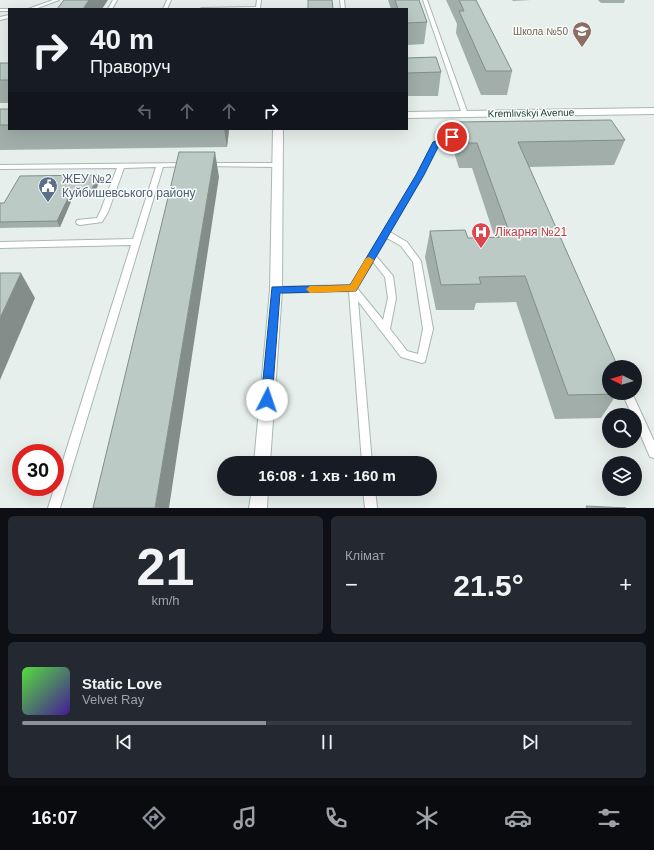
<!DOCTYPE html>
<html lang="uk">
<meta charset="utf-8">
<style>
:root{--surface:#171b24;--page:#242831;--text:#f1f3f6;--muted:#9ea1a6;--line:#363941;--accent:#8c9099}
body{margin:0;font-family:Arial,sans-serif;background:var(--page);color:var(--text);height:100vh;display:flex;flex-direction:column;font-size:15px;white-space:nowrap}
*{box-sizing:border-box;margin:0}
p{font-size:13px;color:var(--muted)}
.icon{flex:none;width:22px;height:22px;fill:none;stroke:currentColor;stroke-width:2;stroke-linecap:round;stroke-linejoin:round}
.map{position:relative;height:508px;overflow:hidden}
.details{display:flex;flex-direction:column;gap:8px;padding:8px;background:#0d0f14;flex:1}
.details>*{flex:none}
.hud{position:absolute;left:8px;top:8px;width:400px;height:122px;border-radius:0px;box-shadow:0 4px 16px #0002;background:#171b24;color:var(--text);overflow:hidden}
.needle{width:26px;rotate:275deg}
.fabs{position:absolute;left:602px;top:360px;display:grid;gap:8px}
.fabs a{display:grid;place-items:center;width:40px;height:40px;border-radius:50%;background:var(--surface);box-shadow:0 4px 16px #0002;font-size:20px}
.speed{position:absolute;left:12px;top:444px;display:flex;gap:8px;font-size:20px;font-weight:700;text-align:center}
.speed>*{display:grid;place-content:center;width:52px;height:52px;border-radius:50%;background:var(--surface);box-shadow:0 4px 16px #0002;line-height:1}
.speed .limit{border:6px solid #d22;background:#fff;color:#111}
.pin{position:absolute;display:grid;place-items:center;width:34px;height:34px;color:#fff;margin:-17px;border:2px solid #fff;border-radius:50%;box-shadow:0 1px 4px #0007}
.me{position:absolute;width:44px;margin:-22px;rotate:4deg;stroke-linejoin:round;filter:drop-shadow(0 0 3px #0008)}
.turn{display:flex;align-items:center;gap:14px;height:84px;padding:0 16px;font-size:18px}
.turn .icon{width:52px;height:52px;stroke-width:2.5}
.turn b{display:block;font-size:28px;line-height:34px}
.lanes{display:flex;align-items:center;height:38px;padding:0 16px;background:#0003;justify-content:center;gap:20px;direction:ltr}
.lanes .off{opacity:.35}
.big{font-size:30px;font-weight:600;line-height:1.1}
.details .tile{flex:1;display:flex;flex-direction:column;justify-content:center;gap:6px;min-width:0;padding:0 14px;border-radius:6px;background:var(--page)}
.details .dial{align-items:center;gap:0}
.dial b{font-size:52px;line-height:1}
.song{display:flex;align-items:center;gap:12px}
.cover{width:48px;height:48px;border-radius:6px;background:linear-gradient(135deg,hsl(110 70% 55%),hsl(260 70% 35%))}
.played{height:4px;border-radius:2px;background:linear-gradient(90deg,var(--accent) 40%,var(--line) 40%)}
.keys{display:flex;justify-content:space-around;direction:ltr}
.heat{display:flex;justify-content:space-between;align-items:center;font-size:22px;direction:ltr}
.details .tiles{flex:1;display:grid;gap:8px;grid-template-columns:1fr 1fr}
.tile:last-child{grid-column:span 2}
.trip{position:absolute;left:217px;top:456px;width:220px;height:40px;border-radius:20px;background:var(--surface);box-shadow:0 4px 16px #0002;font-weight:600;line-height:40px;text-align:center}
.tab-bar{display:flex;height:64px;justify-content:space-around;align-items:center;background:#090b0e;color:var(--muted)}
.tab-bar .icon{width:28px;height:28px}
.tab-bar .selected{color:var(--accent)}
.tab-bar b{font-size:18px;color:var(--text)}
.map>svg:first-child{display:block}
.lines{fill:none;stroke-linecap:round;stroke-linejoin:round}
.lane-casing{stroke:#a8b8b2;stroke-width:2}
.street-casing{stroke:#a8b8b2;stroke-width:2}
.lane{fill:#fff;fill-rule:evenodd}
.street{fill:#fff;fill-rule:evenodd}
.wall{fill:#a1aea9}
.shaded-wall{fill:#838d89}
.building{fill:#bbcac4;stroke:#838d89}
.route{fill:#1a73e8;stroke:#114b97}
.slow{fill:#f59e0b}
.labels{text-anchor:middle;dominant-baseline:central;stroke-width:3;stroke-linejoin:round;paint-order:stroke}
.far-education-label{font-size:10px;fill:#785e54;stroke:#f7fbf9;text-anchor:end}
.far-street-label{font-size:10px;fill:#24423a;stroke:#f7fbf9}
.service-label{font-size:12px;fill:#4e5e75;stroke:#f7fbf9;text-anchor:start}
.health-label{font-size:12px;fill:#be3a42;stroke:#f7fbf9;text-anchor:start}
</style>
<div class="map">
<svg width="654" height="508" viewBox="0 0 654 508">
<rect width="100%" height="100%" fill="#e6efeb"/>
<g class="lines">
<defs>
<path id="lane" d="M53 0H59L35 9H28Z
M113 0H117L112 9H108Z
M167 0H171L167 9H163Z
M257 0H261L260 9H200L202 8 256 7Z
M340 0H344L345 9H341Z
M423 0H427L468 114 467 115 465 116 462 114Z
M0 9H11H9V11H0Z
M9 15V18L0 20V17Z
M452 135H463L466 137 463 139H453L440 143 423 175 390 232 407 242 421 261 433 329 425 362 422 363 401 357 358 301 372 463H362L349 291 276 293 273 292 272 290 273 288 276 287 351 285 417 175 434 142ZM387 238 401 246 413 262 423 329 418 354 407 351 390 329 396 298 393 276 376 256ZM373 262 385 277 388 298 383 320 357 288Z
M187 163 190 165 189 166 163 167 60 508H48L131 245 0 248V242L133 239 156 167 124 168 108 212 102 222 80 225 77 224 76 222 77 220 97 218 100 212 117 168 0 169V165Z
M207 163H276L279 165 276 167 205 166 204 165Z
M622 393H632L654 441V458L650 457 635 422V415H632Z
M363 489H375L377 508H365Z"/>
<path id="street" d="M654 108V114L407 118V112Z
M273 129H283L282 290 270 463H254L270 290Z
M252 489H268L267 508H249Z"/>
</defs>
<!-- lane casing -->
<use href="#lane" class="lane-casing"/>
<!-- street casing -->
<use href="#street" class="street-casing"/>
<!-- lane -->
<use href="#lane" class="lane"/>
<!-- street -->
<use href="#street" class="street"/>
</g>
<!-- wall -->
<path class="wall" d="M388 0H419L427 22 424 44 407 45V9H391Z
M446 0H476L512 71 507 95H481L456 33 457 24Z
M512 0H531L513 1Z
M598 0H625L624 3H601Z
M407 58 441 72 438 96H407Z
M0 63H9V103H0Z
M0 109H9V129H229V131L227 147 0 150Z
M457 122 625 140 614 165 529 167 609 367V393L617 394 601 418 555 419 516 302 476 303 474 310H436L425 257 430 231 468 238H495L472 168H459L452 146Z
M100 180 93 197H73L60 227 0 228V203H4Z"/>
<!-- shaded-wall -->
<path class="shaded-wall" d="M89 0H108L102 9H83Z
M224 129H229L227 147Z
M215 152 219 177 169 508H155Z
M98 175 100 180 93 197 91 191Z
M71 192 73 197 60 227 57 221Z
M21 273 35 298 0 380V318Z"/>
<!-- building -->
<path class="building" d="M64 0H89L83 9H57Z
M308 0H332L333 9H308Z
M395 0H419L427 22 407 23V9H398Z
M459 0H476L512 71H486L459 11H464Z
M436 57 441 72 407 73V58Z
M0 63H9V80H0Z
M0 109H9V125H0Z
M611 120 625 140 518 142 618 367H609V393H616L617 394 568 395 525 276 479 277 481 284 441 285 430 231 465 230 468 238 511 237 477 143H464L457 122Z
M179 152H215L155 508H93Z
M98 175 91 191 71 192 57 221 0 222V203H4L20 176Z
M0 273H21L0 318Z
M586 506 626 508H587Z"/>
<!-- route -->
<path class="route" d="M452 135 455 136V139L440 143 424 175 356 291 280 293 272 400 271 404 267 405 263 404 261 400 272 287 350 285 416 175 433 142Z"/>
<!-- slow -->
<path class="slow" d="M369 257 374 260 356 291 310 293 306 289 310 286 350 285 366 258Z"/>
<!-- icons -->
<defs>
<symbol id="school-pin" viewBox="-11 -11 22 30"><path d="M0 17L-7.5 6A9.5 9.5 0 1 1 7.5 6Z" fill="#8d6e63" stroke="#f7fbf9"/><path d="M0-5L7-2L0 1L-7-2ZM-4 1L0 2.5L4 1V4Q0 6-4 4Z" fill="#fff"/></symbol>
<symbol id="civic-pin" viewBox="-11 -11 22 30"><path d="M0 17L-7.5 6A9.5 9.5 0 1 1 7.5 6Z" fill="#5c6f8a" stroke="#f7fbf9"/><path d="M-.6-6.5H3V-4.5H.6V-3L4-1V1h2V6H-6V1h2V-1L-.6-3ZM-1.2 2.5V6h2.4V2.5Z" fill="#fff"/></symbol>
<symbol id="hospital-pin" viewBox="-11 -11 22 30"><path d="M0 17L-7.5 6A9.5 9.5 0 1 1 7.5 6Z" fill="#e0444e" stroke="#f7fbf9"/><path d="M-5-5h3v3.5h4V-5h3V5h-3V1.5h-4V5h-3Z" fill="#fff"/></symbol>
</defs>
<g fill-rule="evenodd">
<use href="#school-pin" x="571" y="20" width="22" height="30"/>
<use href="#civic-pin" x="37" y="175" width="22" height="30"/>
<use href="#hospital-pin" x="470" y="221" width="22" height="30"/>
</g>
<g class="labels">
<!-- far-education labels -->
<g class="far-education-label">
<text x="568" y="31">Школа №50</text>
</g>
<!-- far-street labels -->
<g class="far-street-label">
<text transform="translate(531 113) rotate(-1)">Kremlivskyi Avenue</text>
</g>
<!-- service labels -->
<g class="service-label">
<text x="62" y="179">ЖЕУ №2<tspan x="62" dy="14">Куйбишевського району</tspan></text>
</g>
<!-- health labels -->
<g class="health-label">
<text x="495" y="232">Лікарня №21</text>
</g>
</g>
</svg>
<div class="fabs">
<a><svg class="needle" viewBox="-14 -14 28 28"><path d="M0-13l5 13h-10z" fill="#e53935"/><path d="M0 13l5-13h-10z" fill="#9ea1a6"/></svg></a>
<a><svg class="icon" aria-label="search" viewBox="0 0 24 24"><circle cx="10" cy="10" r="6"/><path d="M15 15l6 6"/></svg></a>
<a><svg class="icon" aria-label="layers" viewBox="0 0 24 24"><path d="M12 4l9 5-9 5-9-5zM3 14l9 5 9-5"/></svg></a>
</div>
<div class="speed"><div class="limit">30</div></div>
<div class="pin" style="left:452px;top:137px;background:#d93025"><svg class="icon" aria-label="arrive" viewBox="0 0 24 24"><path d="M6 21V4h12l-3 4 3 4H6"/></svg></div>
<svg class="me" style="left:267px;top:400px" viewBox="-20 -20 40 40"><circle r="19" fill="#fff"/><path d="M0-13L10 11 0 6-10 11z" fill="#1a73e8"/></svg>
<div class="trip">16:08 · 1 хв · 160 m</div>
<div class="hud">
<div class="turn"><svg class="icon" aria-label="right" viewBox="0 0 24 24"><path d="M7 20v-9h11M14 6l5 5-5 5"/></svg><div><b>40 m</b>Праворуч</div></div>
<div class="lanes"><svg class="icon off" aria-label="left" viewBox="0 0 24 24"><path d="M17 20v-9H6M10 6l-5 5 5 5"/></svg><svg class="icon off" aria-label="ahead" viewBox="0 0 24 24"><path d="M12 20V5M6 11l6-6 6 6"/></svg><svg class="icon off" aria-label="ahead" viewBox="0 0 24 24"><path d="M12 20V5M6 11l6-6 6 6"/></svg><svg class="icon" aria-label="right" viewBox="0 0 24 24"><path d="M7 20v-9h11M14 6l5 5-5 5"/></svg></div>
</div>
</div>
<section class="details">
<div class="tiles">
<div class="tile dial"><b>21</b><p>km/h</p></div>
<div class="tile"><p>Клімат</p>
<div class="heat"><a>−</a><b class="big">21.5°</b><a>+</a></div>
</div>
<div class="tile">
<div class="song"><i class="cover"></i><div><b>Static Love</b><p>Velvet Ray</p></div></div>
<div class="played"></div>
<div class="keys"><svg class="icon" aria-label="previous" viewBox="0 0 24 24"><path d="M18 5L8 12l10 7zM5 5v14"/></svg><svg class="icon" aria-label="pause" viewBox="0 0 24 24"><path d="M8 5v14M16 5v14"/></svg><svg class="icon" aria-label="next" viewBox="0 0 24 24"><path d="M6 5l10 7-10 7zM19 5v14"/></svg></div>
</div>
</div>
</section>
<nav class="tab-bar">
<b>16:07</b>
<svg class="icon selected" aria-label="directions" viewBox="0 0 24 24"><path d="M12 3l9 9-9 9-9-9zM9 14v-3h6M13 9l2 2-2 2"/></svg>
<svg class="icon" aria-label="music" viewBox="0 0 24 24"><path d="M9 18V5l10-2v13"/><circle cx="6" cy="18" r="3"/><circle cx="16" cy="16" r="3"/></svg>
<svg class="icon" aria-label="phone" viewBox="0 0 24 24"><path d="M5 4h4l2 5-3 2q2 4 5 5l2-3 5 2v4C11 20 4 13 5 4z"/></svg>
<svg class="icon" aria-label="climate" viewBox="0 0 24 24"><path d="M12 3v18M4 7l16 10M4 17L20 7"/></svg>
<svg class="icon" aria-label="car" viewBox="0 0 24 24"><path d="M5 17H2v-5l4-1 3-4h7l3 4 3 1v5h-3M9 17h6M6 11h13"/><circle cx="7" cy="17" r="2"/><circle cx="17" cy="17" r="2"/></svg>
<svg class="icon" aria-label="filters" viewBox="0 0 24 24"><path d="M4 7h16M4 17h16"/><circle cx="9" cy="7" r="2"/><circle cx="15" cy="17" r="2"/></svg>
</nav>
